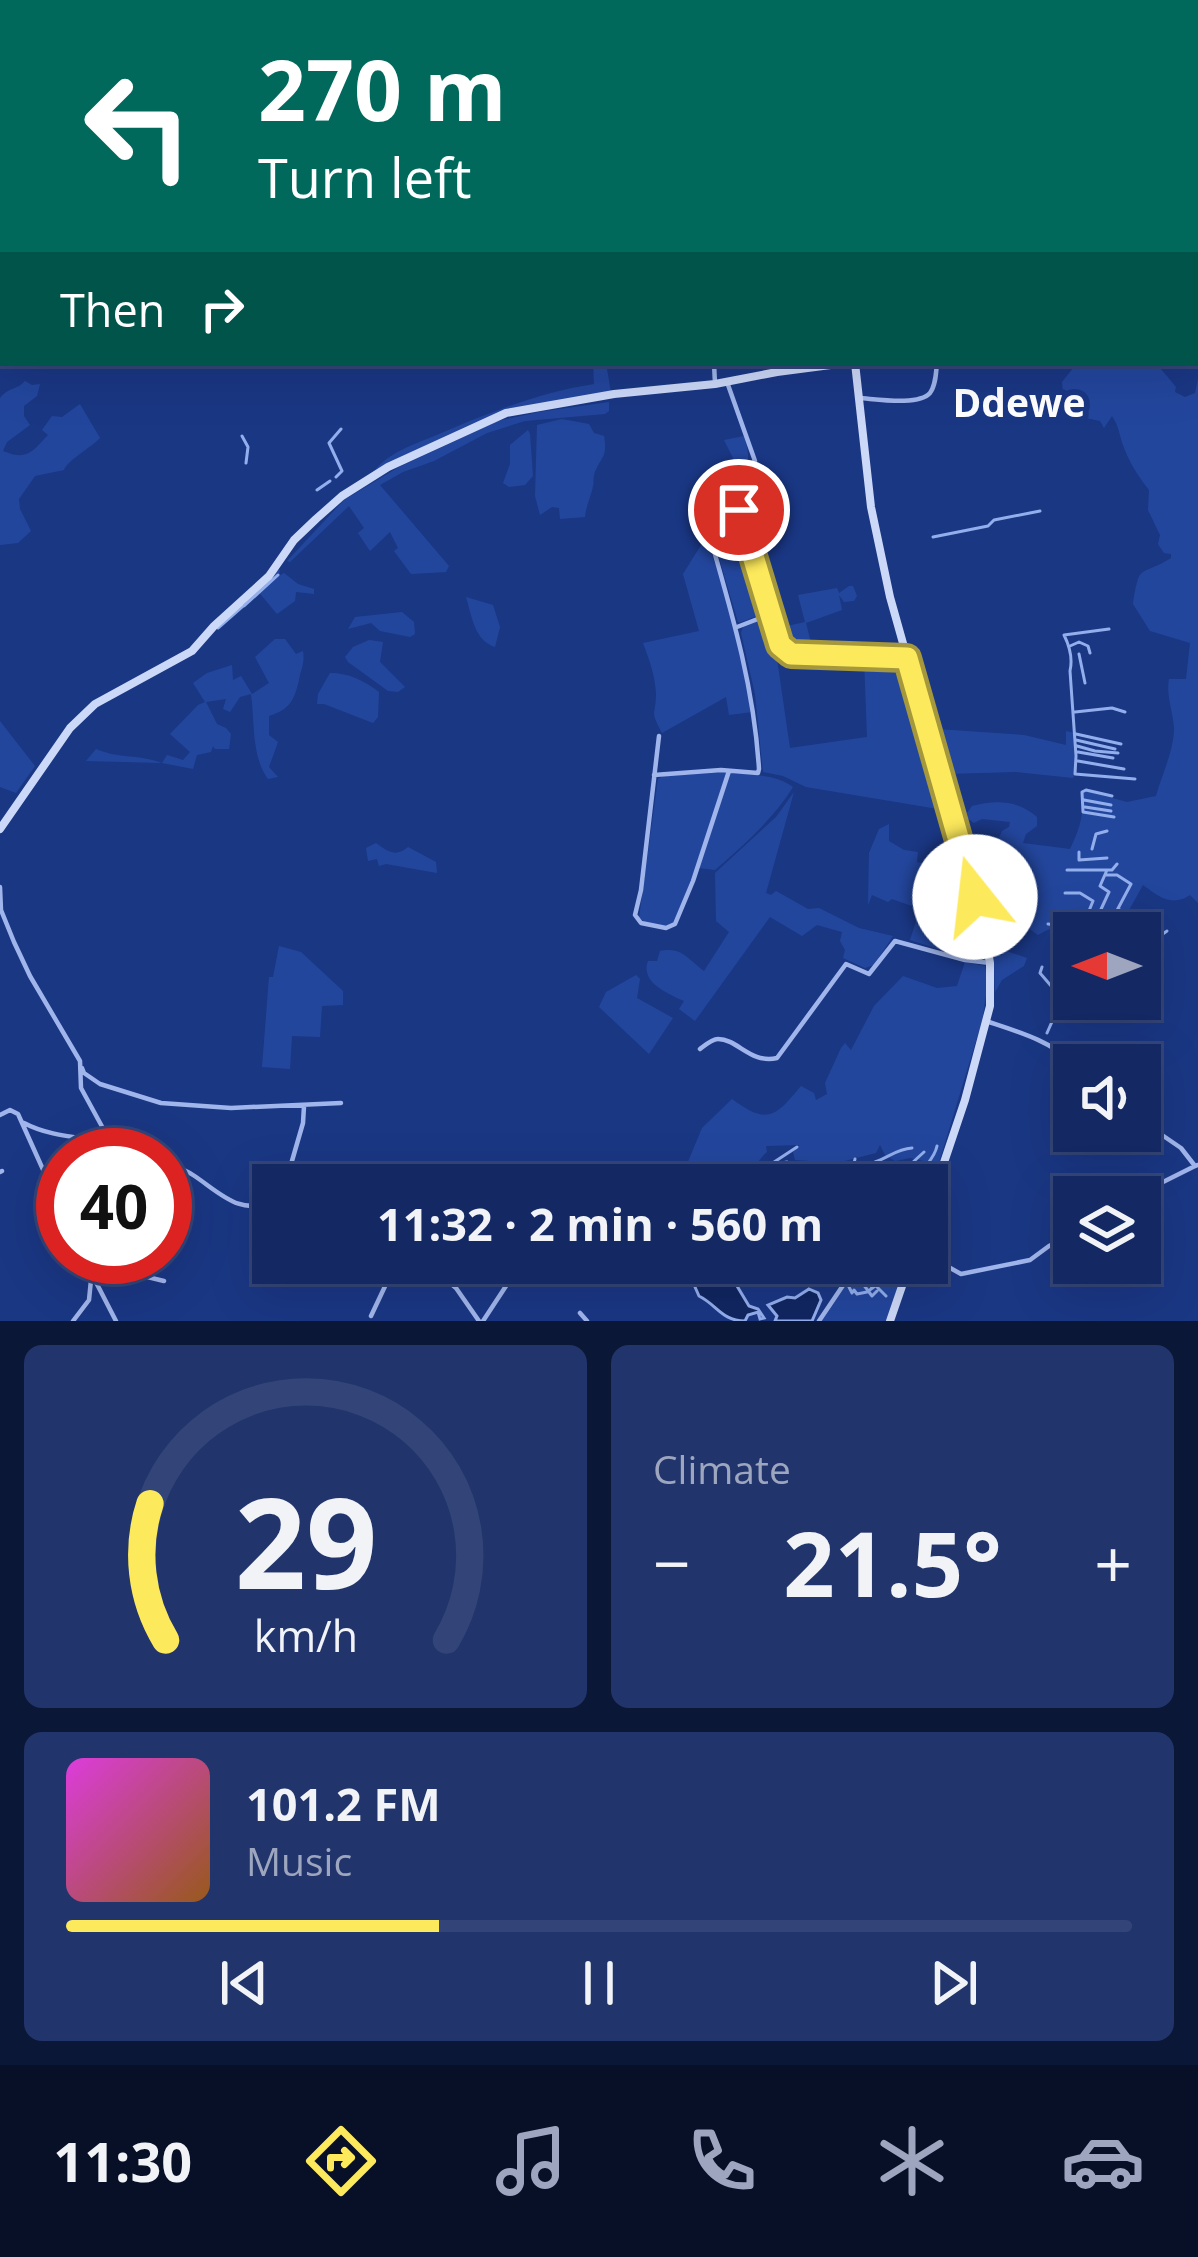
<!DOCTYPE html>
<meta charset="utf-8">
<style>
:root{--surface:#142963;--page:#21356c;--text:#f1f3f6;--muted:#9da6be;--line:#334578;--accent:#fde95c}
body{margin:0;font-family:"Open Sans",sans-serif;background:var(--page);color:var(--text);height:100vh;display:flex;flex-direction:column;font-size:45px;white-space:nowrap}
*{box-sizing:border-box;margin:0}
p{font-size:39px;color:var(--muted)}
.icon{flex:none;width:66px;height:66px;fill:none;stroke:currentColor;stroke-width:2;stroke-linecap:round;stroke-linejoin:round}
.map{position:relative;height:1321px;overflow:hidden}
.drawer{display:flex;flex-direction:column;gap:24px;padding:24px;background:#0b1736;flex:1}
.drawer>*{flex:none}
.top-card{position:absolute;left:0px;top:0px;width:1200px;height:366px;box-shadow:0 12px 48px #0002,0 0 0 3px var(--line);background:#00695c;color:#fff;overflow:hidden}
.needle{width:78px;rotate:270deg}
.buttons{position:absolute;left:1053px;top:912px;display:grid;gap:24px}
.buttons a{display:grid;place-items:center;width:108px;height:108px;border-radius:0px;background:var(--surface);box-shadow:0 12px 48px #0002,0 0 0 3px var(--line);font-size:60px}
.speed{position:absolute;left:36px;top:1128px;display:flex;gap:24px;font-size:60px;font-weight:700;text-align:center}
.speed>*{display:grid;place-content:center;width:156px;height:156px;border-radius:50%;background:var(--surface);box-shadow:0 12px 48px #0002,0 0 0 3px var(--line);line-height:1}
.speed .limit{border:18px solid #d22;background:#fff;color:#111}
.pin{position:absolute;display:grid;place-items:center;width:102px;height:102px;color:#fff;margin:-51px;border:6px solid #fff;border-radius:50%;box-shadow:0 3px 12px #0007}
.me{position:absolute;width:132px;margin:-66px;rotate:344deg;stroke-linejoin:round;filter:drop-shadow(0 0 9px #0008)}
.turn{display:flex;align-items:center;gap:42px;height:252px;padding:0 60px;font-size:54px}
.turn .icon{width:156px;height:156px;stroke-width:2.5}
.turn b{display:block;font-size:84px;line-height:102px}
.then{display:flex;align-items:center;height:114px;padding:0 60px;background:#0003;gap:24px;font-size:45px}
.big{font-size:90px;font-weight:700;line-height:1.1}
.drawer .widget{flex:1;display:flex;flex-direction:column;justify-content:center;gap:18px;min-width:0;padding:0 42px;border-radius:18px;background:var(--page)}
.drawer .dial{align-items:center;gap:0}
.dial svg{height:312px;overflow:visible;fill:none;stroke:var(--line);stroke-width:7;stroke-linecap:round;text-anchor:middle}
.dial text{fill:var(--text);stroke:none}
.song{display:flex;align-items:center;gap:36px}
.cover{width:144px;height:144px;border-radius:18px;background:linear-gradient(135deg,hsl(300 70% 55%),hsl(30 70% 35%))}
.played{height:12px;border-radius:6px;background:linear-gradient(90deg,var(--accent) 35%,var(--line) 35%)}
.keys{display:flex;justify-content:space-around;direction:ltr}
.heat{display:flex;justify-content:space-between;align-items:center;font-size:66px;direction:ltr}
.drawer .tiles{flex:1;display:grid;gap:24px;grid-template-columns:1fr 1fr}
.widget:last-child{grid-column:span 2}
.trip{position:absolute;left:252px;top:1164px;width:696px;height:120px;border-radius:0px;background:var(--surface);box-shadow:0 12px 48px #0002,0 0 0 3px var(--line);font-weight:700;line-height:120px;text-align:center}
.dock{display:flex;height:192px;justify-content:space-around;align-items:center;background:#081028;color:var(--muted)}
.dock .icon{width:84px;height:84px}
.dock .active{color:var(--accent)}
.dock b{font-size:54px;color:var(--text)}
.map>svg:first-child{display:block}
.green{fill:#23469d}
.water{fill:#112662;stroke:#93aeed;stroke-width:3}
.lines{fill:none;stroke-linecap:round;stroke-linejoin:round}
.stream{stroke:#93aeed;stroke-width:3}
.street{stroke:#a0b5eb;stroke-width:4.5}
.secondary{stroke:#ccd8f8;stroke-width:8}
.route-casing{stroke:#a4973c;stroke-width:30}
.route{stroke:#fde95c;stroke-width:21}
.labels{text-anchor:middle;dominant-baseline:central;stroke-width:12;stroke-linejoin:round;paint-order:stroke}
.quarter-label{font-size:39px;font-weight:bold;fill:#fff;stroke:#1a3784}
</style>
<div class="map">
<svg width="1198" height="1321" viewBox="0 0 1198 1321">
<rect width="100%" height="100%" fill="#1a3784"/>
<!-- green -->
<path class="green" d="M593 363H606L611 393 511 408 465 427 375 470C389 453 412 445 432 437 485 414 537 393 594 384Z
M1077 363H1156L1176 387 1175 392 1185 397 1195 393 1198 379V903L1190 895C1172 907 1159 897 1143 885L1123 921 1130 926 1126 933C1117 933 1105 935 1095 933 1075 929 1060 921 1038 935L1022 924 1006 951 1027 958 1024 966 1002 980 995 992 994 967 986 920 1004 917 1002 914 996 915 994 910 1002 903 1004 897 988 890 980 879 984 870 977 859 981 845 998 840 1002 831 1009 827 1010 822 982 819 974 823 968 819 967 813 972 806C995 800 1018 800 1037 817V826L1026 834 1023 843 1070 849C1080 829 1084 815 1082 792L1087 791 1127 802 1156 796C1162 774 1174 751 1174 728 1173 711 1166 696 1169 679H1186L1190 643 1150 631 1133 604C1140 561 1139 578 1171 558V554L1164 553 1158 544 1160 535 1148 510 1149 490C1138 476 1129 462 1123 445 1119 434 1119 426 1112 416L1104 428 1100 421 1072 415 1064 403 1062 382Z
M25 381 32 385 40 384 37 396 24 406V416L30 425 7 442 3 451C27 461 32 452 48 435L42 430 52 416 62 417 80 404 100 438C90 448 67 461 64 470L35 476 19 499 20 509 31 531 18 543 0 545V398C7 388 19 389 25 381Z
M609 402V411L605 414 525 421 487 433 434 461 403 472 380 485 449 566 446 572 411 574 394 551 398 548 390 532 370 551 358 533 364 528 349 506 290 562 287 561 344 500 399 467 498 421 539 412Z
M562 419 589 424 594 433 604 436C608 459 600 457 594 475 593 479 594 483 593 486 591 497 586 505 585 517L560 519 559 508 552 507 540 515 535 496 537 425Z
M528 430 530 434 533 476 525 485 509 487 503 483 510 464V445Z
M744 436C753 465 747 470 728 492L718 481 735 462 724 440Z
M756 463 778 527 749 534 738 491Z
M734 497 767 612 741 622H738L712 534V526Z
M706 537 734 620 752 712 729 715 726 697 662 733C649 708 656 718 656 693 655 675 649 659 643 643L699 631 683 574Z
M278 570H280L279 576 284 573 298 584 314 589V594L296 592 295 601 277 614 257 590Z
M849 586H853L857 596 854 601 844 602 839 595 842 610 806 623 813 651H798L785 647 778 628 805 622 798 595 837 588 839 593Z
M466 597 493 605 500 627 495 647C474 640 472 616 466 597Z
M402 612 414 622 415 634 410 637 380 631 371 623 348 629 355 617Z
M762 620 772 625 790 748 867 737 864 658 902 660 944 810 806 787 783 776 763 772 755 694 741 633 743 627Z
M275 639H285L296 654 303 651C305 664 301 668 299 680 294 701 290 709 269 716V735L278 742 269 767 278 777 268 779C251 756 255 722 251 694L240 697 230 712 223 709 226 699 206 702 217 724 226 728 231 734 229 749H215L213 746 211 752 197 755 193 769 162 763 86 761 96 749C119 759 138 754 162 763L167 755 183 760 190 752 170 734 198 705 205 702 193 683 207 673 232 665 233 680 241 676 252 694 269 683 255 657Z
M369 640 383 642 380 662 405 687 398 692 388 691 348 662 345 657 353 647Z
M330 673C349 673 365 681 379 692L378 717 373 723 324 704H317L318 694Z
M0 721 35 766 16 793 0 787Z
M937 729 1024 735 1066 745V731L1074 733 1075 774 1073 778 1015 772 946 774 930 730Z
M727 772 693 875 674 922C663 929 649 926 639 918L658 779 663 776Z
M730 773C751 775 776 774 793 787 773 819 744 845 715 870L699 868Z
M794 792 766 893 771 895 776 891 808 909 819 908 859 928 893 936 874 965 865 968 843 958 845 950 840 941 842 932 817 925 802 936 770 917 695 1021 679 1009 684 1001C667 993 640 982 648 961H657L660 951C681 946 688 959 704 971L729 932 716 921 715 873 776 817Z
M889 824V841L904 850 918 852 917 862 925 864 921 888 935 890 936 885 970 894 979 930 892 899 888 902 872 895 868 905 869 853 879 829Z
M376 843C387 851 396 858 408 847L436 862 437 873 386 864 379 866 377 859 368 861 366 848Z
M918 915 980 936 985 960 963 957 910 940Z
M279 946 301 952 343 991V1005L322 1006 320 1037 292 1036 290 1069 262 1067 269 977H273Z
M965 962 985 966 988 983 982 1021 927 1202C927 1189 935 1175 933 1163L910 1158 895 1161 885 1155 880 1145 876 1153 837 1163 795 1160 793 1152 799 1145 766 1146 767 1152C762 1156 758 1162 754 1168 739 1189 714 1189 691 1178L687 1164 702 1128 732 1099C768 1126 776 1116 801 1086L814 1093 816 1100 827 1094 825 1083 841 1048 845 1043 851 1050 874 1006 903 976 937 988 957 986Z
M636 975 640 979 637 998 673 1018 649 1054 599 1007 606 992Z
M882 1263H906L886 1321H816L851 1278Z"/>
<!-- water -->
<path class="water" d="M726 1274 731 1276 749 1306 758 1309 764 1318 760 1319 758 1312 748 1315 745 1321C722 1321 717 1305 699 1296L695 1287 701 1278 717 1277Z
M809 1289 818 1293 821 1300 812 1321H775L777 1316 768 1305 787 1297 795 1298Z"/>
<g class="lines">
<!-- stream -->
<path class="stream" d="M242 436 248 447 246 463
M336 477 342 471 329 443 341 429
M317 490 330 481
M933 537 988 526 994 520 1040 511
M244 606 278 575
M218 628 243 606
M1109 629 1064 635C1070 647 1073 658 1070 671L1076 756 1075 774 1135 779
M1070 646 1079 642 1088 646 1090 653
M1079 654 1085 683
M1075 712 1112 708 1125 712
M1076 734 1121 744
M1076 740 1115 749
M1077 746 1095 751 1118 753
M1078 752 1113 758
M1078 761 1124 769
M1112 796 1086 790 1082 792 1083 812 1114 817
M1084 800 1111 805
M1085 807 1111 811
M1092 849 1096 834 1107 831
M1079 852V860L1107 858
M1067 870H1112L1117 864
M1106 875H1117L1131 884 1114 916
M1120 910 1153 934
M1048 924 1082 928 1093 901 1080 893H1065
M1090 933 1109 892 1100 886 1107 870
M1140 939 1147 940 1152 935
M1140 950 1167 931
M1042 967 1040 973 1052 987 1066 988
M1047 1033 1074 972
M776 1164 787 1162
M795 1170V1178L803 1177 810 1185 819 1178H828L849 1164 853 1167 855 1159
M901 1171 909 1181H913
M759 1173 761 1185
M882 1173 888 1185 924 1152
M765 1175 771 1172 804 1165 805 1169 808 1170 812 1165 828 1170 833 1166 841 1178 851 1182 862 1176 868 1180 878 1170 875 1162C889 1157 897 1149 912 1148
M924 1178 931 1170 930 1165
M737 1185 748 1175 765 1168 797 1147
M747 1185V1181L759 1179
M785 1185 788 1179
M817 1185 826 1183
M832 1185H837
M854 1185 865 1178
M917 1185C918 1169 934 1162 937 1146
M756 1263 759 1266 763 1264 775 1285 799 1269 792 1263
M777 1263 779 1265 782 1263
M835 1263 846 1275 856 1269 857 1265 853 1263
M894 1263 901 1265
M774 1266 772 1270 779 1279
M857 1276 872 1296 877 1291
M873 1276 883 1271 887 1276
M875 1285 886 1296
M871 1286 863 1277 877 1271 882 1280
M849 1287 852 1293 854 1290 857 1294 867 1292 894 1272 883 1263"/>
<!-- street -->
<path class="street" d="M869 3V0
M714 363 715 384
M859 398C876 399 919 406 930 393 936 385 936 372 937 363
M735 489 780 645 791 654 907 658
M737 627 771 614
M659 736 641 890 635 915 641 923 666 928 675 924 693 881 729 771
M654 775 721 770 758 773 759 769C754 686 731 610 708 530L755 461 727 382
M0 887 1 910 14 942 30 976 80 1061 81 1088 111 1143 139 1155
M986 1021C1019 1032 1051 1041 1076 1065
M700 1049C704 1046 712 1039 718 1039 738 1039 750 1064 777 1058L846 964 869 974 895 941 965 960 990 963
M82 1068 84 1073 100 1084 161 1103 231 1108 341 1103
M0 1115 10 1110 18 1114 63 1214
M1140 1120 1181 1148 1195 1166 1198 1165
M24 1123C50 1137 82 1137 111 1143
M165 1163C175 1167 184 1169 193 1175 218 1191 242 1219 273 1199
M0 1172 2 1171
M285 1185 303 1123 304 1106
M1133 1197 1195 1166
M927 1255 961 1274 1030 1260 1049 1246 1074 1234
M83 1257 106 1267 164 1281
M83 1257 116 1321
M426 1263 456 1288 479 1321
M580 1313 587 1321
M371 1316 396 1263
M73 1321 89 1300 91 1280
M483 1321 506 1286 528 1263
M819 1321 848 1278 874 1263"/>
<!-- secondary -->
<path class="secondary" d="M855 363 871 507 890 597 985 935 990 963V1006L965 1100 927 1213
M0 829 70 728 95 704 192 651 214 626 269 576 294 540 316 519 342 496 388 467 506 413 614 394 715 384 777 372 846 363
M890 1321 910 1263"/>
</g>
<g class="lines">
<defs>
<path id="route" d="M739 510 780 645 791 654 907 658 975 897"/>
</defs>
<!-- route casing -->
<use href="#route" class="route-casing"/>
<!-- route -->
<use href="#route" class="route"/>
</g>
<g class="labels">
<!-- quarter labels -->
<g class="quarter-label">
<text x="1019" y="401">Ddewe</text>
</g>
</g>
</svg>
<div class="buttons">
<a><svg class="needle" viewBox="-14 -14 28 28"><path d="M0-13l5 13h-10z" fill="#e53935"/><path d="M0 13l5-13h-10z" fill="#9da6be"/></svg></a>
<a><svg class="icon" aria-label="sound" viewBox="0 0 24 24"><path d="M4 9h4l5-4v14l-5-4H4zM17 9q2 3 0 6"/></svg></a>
<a><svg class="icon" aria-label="layers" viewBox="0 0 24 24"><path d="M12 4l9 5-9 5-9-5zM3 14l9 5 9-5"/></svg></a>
</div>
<div class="speed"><div class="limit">40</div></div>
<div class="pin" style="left:739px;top:510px;background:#d93025"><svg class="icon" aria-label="arrive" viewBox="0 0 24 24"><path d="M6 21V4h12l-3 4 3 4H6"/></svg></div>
<svg class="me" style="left:975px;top:897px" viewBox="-20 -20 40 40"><circle r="19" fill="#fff"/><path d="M0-13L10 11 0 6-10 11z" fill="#fde95c"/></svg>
<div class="trip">11:32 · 2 min · 560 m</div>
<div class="top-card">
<div class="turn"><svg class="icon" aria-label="left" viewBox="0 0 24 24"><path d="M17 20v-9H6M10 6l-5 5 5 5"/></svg><div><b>270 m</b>Turn left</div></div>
<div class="then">Then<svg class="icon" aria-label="right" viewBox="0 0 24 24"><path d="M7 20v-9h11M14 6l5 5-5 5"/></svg></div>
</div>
</div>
<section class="drawer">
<div class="tiles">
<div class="widget dial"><svg viewBox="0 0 100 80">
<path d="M14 69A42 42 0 1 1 86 69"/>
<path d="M14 69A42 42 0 0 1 10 34" stroke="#fde95c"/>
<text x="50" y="56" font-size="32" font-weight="700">29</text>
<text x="50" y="72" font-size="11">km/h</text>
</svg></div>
<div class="widget"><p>Climate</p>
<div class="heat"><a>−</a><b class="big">21.5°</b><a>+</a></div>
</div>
<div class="widget">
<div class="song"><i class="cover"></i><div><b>101.2 FM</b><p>Music</p></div></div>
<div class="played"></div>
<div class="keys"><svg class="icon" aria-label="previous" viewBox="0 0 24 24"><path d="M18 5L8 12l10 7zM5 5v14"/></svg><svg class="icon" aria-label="pause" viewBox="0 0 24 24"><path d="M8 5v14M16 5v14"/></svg><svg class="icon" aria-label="next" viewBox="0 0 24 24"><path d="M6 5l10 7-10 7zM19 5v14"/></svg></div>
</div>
</div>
</section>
<nav class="dock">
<b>11:30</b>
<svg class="icon active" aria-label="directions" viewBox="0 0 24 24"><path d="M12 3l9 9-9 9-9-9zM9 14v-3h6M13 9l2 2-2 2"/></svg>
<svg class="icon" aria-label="music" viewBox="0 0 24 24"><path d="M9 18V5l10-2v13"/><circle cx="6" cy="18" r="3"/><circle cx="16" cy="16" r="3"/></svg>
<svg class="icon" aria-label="phone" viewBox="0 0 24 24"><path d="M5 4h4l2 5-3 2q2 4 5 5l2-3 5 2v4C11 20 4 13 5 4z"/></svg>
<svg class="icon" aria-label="climate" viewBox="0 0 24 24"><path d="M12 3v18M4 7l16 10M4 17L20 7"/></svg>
<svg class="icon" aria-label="car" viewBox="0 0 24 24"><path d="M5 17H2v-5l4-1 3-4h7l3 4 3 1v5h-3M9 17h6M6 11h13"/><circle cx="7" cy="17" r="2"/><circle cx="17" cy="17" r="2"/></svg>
</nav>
